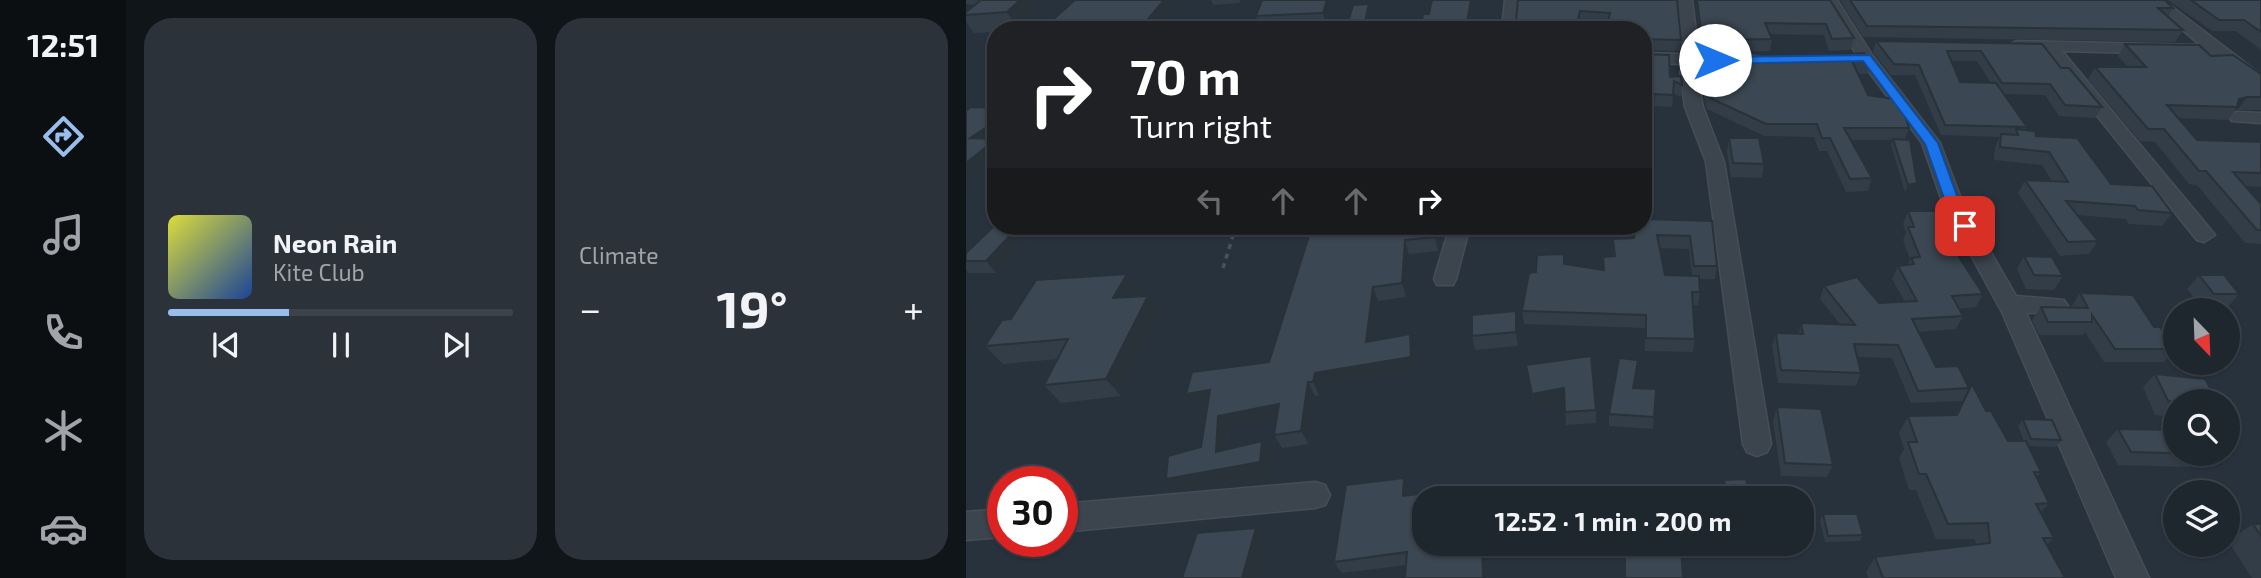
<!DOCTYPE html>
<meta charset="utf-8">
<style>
:root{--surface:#1e262e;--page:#2b323a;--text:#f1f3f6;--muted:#a1a5aa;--line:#3c434a;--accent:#99beec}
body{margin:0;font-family:"Exo 2",sans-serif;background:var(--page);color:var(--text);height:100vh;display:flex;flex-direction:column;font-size:26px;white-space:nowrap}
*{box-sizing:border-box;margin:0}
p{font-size:23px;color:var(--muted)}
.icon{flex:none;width:38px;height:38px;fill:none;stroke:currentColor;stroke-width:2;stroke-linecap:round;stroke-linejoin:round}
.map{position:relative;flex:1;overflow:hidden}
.sheet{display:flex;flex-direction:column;gap:18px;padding:18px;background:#101519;width:840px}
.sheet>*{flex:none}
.top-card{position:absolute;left:21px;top:21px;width:665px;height:214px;border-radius:28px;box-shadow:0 2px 5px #0004,0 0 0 2px var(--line);background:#202124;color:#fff;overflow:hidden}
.needle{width:46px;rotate:157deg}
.buttons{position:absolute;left:1197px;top:298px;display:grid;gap:14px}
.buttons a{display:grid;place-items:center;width:77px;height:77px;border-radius:50%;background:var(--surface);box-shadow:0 2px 5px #0004,0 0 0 2px var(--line);font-size:35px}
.speed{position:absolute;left:21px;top:466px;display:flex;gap:14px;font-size:35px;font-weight:700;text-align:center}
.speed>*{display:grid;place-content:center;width:91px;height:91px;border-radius:50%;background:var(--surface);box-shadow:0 2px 5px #0004,0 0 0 2px var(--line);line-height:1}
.speed .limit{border:10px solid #d22;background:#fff;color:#111}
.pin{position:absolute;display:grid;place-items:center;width:60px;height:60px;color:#fff;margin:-30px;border-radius:14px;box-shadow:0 4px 10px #0006}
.me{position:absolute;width:77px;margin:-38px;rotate:90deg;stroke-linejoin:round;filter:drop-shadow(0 0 5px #0008)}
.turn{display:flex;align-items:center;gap:24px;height:147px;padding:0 28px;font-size:32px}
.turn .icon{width:91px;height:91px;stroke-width:2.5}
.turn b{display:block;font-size:49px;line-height:60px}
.lanes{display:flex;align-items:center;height:66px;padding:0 28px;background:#0003;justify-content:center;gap:35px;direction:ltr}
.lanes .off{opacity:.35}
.big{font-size:52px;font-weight:700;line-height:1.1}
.sheet .tile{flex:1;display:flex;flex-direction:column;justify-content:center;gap:10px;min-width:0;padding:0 24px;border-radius:28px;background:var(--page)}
.song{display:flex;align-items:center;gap:21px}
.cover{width:84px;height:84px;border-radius:10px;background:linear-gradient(135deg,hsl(60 70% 55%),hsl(220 70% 35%))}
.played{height:7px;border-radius:4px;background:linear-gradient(90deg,var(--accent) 35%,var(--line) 35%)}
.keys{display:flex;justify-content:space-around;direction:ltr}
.heat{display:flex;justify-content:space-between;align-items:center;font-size:38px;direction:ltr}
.sheet .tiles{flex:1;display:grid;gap:18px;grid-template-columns:repeat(2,1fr)}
.trip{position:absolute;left:446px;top:486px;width:402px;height:70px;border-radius:28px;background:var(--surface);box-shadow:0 2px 5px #0004,0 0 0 2px var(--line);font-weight:700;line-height:70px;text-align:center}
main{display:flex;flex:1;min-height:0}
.dock{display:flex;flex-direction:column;width:126px;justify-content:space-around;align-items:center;background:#0c0f12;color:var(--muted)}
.dock .icon{width:49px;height:49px}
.dock .current{color:var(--accent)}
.dock b{font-size:32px;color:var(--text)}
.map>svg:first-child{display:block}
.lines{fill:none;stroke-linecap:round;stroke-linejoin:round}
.minor-casing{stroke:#454d56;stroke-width:3}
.path-far1{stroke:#435656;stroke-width:2.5;stroke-dasharray:3.5 3.5;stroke-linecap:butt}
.path{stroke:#435656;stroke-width:3.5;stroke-dasharray:5 5;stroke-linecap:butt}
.minor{fill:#3c444d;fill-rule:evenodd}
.wall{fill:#333d47;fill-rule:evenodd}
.shaded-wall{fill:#293239}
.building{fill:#3b4752;stroke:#293239;stroke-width:2}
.route{fill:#1a73e8;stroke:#114b97;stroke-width:2}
</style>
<main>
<nav class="dock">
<b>12:51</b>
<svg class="icon current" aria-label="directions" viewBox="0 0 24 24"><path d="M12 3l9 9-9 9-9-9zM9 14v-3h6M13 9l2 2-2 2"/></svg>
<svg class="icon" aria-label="music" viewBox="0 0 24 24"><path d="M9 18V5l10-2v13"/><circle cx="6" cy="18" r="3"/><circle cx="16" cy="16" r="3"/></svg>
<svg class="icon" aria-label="phone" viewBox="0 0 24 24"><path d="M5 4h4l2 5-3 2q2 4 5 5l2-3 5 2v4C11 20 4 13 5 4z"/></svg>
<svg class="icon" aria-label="climate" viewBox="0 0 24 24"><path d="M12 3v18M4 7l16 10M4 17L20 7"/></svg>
<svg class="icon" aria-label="car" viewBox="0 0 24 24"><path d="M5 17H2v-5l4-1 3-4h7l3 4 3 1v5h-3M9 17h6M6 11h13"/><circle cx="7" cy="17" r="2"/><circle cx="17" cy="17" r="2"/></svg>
</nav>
<section class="sheet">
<div class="tiles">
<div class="tile">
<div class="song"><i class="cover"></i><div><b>Neon Rain</b><p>Kite Club</p></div></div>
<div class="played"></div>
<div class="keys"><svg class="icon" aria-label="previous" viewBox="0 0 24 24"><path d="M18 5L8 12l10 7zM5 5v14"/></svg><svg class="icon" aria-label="pause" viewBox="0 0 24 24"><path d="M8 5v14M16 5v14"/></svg><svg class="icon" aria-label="next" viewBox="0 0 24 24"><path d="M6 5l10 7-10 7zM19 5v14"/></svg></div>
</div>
<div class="tile"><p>Climate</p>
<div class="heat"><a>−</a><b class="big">19°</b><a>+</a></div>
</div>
</div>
</section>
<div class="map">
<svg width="1295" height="578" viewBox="0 0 1295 578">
<rect width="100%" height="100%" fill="#28323d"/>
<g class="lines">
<defs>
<path id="minor" d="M539 0H553L550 30H536Z
M712 0H726L733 55 789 56 797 61 789 66 732 64 730 72 737 107 758 162 805 444 801 452 791 456 781 452 777 444 740 162 719 107 714 72 717 64 677 63V53L718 54Z
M857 0H871L906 55 974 143 997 204 1050 296 1098 300 1102 306 1098 312 1060 313 1183 578H1150L1036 312 977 204 956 143 892 57Z
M1182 0H1197L1295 75V88L1245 55 1096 51 1245 230 1249 235 1238 242 1231 240 1079 51H1050L1042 46 1050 41 1234 45Z
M1272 112 1295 113V123L1266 121 1263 117 1266 113Z
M484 226H504L490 279 487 285H471L468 279Z
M349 482 359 485 364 495 359 505 349 508 96 532V504Z
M37 509V537L0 540V512Z"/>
</defs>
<!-- minor casing -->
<use href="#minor" class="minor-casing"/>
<!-- path-far1 -->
<path class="path-far1" d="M366 30 370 22"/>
<!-- path -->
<path class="path" d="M257 268 270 226"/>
<!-- minor -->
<use href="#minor" class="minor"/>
</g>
<!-- wall -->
<path class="wall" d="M0 0H67L71 7 69 9 71 12 52 30H30V32L8 33 0 22V12L9 5 0 4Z
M245 0H275L273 3 247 5Z
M365 0 359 21 293 24 290 16Z
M508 0 502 30H455L463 14Z
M552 0H711L715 40 714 51 677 50V30L642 24 614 22 613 30H551L550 21Z
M730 0H864L888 38 885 50 863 51 858 35 804 34 806 39 804 51 750 52 749 43 734 42Z
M874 0H1199L1207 8 1202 17 1217 30 1209 42 897 37Z
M1202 0H1295V50L1270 31H1246Z
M910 41 1076 44 1095 68 1136 107 1129 118 1093 116 1079 95 1038 94 1061 127 1059 130 1070 136 1145 184 1206 213 1196 226 1163 224 1160 219 1111 215 1132 241 1123 254 1094 256 1052 193 1059 180 1086 181 1076 165 1028 160 1029 147 1034 137 975 135 949 75H925L907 52ZM985 61H1011L1025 83 994 82Z
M1159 44 1245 56 1295 74V110H1269L1262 120 1212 118 1231 140 1295 142V187L1279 186 1295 204V244L1279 243 1231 185 1223 184 1189 142 1174 141 1122 79 1129 67H1162L1152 56Z
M677 54 704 77 716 85 715 97 707 93 706 107 688 106 684 137H677Z
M758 56 905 62 901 74H892L902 95 943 128 939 139 951 183 948 190 939 192 925 145 926 140H885L906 178 902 191 880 192 861 151H853L848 137 798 136 741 109 736 88 737 76H758L757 67Z
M763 138 798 164 796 178 765 177 761 151Z
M942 211 991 254 1017 294 1010 307 992 309 997 316 990 329 952 332 970 367 1003 388 996 401 945 403 926 358 891 357 895 373 890 386 812 383 806 346 810 333H833L835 323 874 324 854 299 858 286 913 303 939 302 926 279 932 266 942 265 944 259 937 240 940 233 937 224Z
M746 221 751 266 749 279H733L734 292 732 305H727L729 339 727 352 679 351V328L558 324 556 311 570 272 598 254 599 264 637 270V257L647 256V239L668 238ZM694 248 723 249 726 276 699 275Z
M30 226H121L117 230 68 231 30 273H3L0 270V253Z
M190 226H225L219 232 192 229Z
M473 226 472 251 443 254 440 297 412 301 407 340 449 348V371L355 386 353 395 349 396 343 444 316 448 308 435 310 419 262 429 261 449 296 441 305 454 303 475 212 491 235 447 241 406 230 408 303 362 363 235Z
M561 226H602V233H562Z
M1058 256 1097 276 1088 290 1060 289 1051 269Z
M1233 275 1273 294 1261 308H1236L1221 289Z
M174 292 171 297 182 296 194 314 155 396 95 403 78 385 92 359 37 364 19 346 45 319Z
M1114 293 1188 327 1209 349 1198 362H1138L1119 332 1117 335H1073L1066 320 1075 307H1105Z
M552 325V346L509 350 506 336Z
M672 360 669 388 690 389 687 429 643 426V414Z
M560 365 630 410V423L600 425 598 402 568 408Z
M1189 374 1209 401V417L1189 415 1177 387Z
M1006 384 1020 411 1042 441H1058L1052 426 1057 419 1095 440 1090 447 1062 446 1075 472 1071 477 1083 503 1075 512 1088 538 1081 545 1099 578H902L900 572 909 557 1010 544 1009 539H970L950 490H943L933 458 938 449 933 433 942 416 989 415Z
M811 407 867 465 861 477 815 476 807 421Z
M1152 429 1238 454 1223 467 1152 465 1140 442Z
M758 480 784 499H757L756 493Z
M443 491V495L473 492 476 499H458V544L520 546 440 565 376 573 368 562Z
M857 514 897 535 894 541 859 542 854 521Z
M1287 524H1295V578H1286L1262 541Z
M765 544H798L795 551 766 553Z"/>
<!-- shaded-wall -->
<path class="shaded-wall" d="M54 0H67L71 7 69 9 71 12 52 30 41 12Z
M198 0H212L187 30H173Z
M361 0H365L359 21 357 13Z
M505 0H508L502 30 501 22Z
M403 4 405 13 402 30H397Z
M614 11V22L613 30 612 20Z
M1281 97 1272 109 1269 110 1271 107 1273 99Z
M30 121V139L4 138Z
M30 139V159L0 184V163Z
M686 158 685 170 677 207V196Z
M951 183 948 190 939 192 942 185Z
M53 226H64L68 231 30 273 20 261Z
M114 226H121L117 230Z
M215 226H225L219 232Z
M469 226H473L472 251 469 237Z
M439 240 443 254 440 297 436 283Z
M161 274 174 292 160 316 147 298Z
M407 287 412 301 406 355 400 342Z
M182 296 194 314 155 396 140 379Z
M550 311 552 325V346L550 332Z
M0 312 12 325 0 349Z
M444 334 449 348V371L355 386 353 395 347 382 349 373Z
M672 360 671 372 667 399V388Z
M342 382 349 396 343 444 335 431Z
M598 388 599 402 568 408 566 394Z
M244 390 253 404 230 408 220 394Z
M313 404 321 417 262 429 260 464 250 452 252 416Z
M296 441 305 454 303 475 212 491 200 479Z
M438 478 443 491 442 508 437 496Z
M290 528 303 544 294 578H276Z
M516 544H519L520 546V578H517Z"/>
<!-- building -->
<path class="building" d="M15 0H54L41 12 0 15V12Z
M109 0H198L173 30H75Z
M296 0H361L357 13 290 16Z
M466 0H505L501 22 474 23 473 30H455L457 14H463Z
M552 0H711L715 40 677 39V30H641L644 13 614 11 612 20 550 21Z
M731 0H864L888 38 866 39 860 24 799 23 806 39 751 40 750 31H735Z
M884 0H1199L1207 8H1192L1217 30 901 26Z
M1225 0H1295V32L1278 20H1253Z
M403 4 397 30H380L387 5Z
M910 41 1076 44 1095 68H1103L1136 107 1099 105 1084 84 1036 83 1015 51H981L994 82 1030 83 1061 127 979 125 953 65 928 64Z
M1159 44 1233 45 1245 56 1267 55 1295 74V97H1281L1273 99 1271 107 1201 105 1231 140 1295 142V173L1267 172 1295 204V230H1291L1240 171H1233L1198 129H1182L1129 67H1180Z
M898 53 905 62 886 61 902 95 934 100 943 128H878L906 178 884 179 864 138H856L851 124H800L742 97 737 76 761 75 758 56 814 58Z
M677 54 703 55 704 77 715 76 716 85 708 81 707 95 688 94 685 125H677Z
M5 107 30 108V121L4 138 30 139 0 163V111Z
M1050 129 1069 131 1070 136 1111 138 1145 184 1186 186 1206 213 1172 210 1169 206 1100 201 1132 241 1102 242 1059 180 1102 182 1083 152 1034 147 1035 134 1052 135Z
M763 138H793L798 164 767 163Z
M927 139 944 140 951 183 942 185Z
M677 157 686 158 677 196Z
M942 211H972L991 254 1017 294 986 296 997 316 946 319 970 367 992 366 1003 388 952 391 932 345 888 344 895 373 815 370 810 333 837 334 835 323 889 325 858 286 891 277 913 303 951 301 932 266 948 264 945 258 954 257 942 227H948Z
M677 219 746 221 751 266H728L724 236 691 235 699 275 733 276 734 292H726L729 339 680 338V315L556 311 563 273 570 272 571 255 598 254V264L638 270 637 257 649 256 647 239 668 238 669 226H677Z
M30 224V226H53L20 261H0V253Z
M363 226H469V237L439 240 436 283 407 287 400 342 444 334 445 357 349 373 347 382H342L335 431 308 435 313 404 252 416 250 452 296 441 294 462 200 479 202 456 235 447 244 390 220 394 226 372 303 362 343 236 363 235Z
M1058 256 1086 257 1097 276 1068 275Z
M161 274 147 298 182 296 140 379 78 385 102 339 19 346 36 320 45 319 70 280Z
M1233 275H1258L1273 294H1248Z
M1114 293 1167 295 1188 327H1194L1209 349H1149L1126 315V322H1082L1075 307 1122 308Z
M550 311V332L506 336V315Z
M625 356 630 410 599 412 598 388 566 394 560 365Z
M653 358 672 360 667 388 690 389 688 417 643 414Z
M1189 374 1239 379 1251 401H1209V402L1202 401Z
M1006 384 1020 411H1025L1042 441H1060L1075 472H1068L1083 503 1070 504 1088 538H1077L1099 578H917L909 557 1024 543 1022 523 982 524 960 474H953L942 442H951L942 416 991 415Z
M811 407 855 409 867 465 819 463Z
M1057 419 1086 420 1095 440 1065 439Z
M1152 429 1209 430V453H1237L1238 454 1165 452Z
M438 478 437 496 473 492V499H458V544H516L517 578H439L441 552 368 562 380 485Z
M780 479 784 499H762L758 480Z
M857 514H891L897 535 862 536Z
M1287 524H1295V536Z
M290 528 276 578H216L231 533Z
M659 544H715L717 578H659Z"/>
<!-- route -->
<path class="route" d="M904 55 972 143 994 204 1007 226 1005 230H994L980 204 959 144 897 61 749 64 743 60 749 57Z"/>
</svg>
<div class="buttons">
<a><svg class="needle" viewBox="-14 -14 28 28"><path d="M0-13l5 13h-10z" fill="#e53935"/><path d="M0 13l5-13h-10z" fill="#a1a5aa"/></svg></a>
<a><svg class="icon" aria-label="search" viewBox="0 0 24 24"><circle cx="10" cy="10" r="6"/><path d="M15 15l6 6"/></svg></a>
<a><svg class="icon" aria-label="layers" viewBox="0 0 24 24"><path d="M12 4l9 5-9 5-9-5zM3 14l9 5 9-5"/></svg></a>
</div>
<div class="speed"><div class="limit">30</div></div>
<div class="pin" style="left:999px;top:226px;background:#d93025"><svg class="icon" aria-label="arrive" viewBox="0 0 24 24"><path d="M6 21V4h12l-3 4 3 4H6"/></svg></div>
<svg class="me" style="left:749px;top:60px" viewBox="-20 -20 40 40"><circle r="19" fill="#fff"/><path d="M0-13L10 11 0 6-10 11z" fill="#1a73e8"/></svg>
<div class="trip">12:52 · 1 min · 200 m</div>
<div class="top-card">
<div class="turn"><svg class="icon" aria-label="right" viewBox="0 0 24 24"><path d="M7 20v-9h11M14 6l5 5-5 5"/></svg><div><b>70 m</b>Turn right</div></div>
<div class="lanes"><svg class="icon off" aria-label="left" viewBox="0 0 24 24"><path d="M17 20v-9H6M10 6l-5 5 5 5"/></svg><svg class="icon off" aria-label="ahead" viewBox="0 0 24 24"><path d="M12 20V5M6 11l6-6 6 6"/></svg><svg class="icon off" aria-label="ahead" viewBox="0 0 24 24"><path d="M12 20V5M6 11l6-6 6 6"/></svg><svg class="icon" aria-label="right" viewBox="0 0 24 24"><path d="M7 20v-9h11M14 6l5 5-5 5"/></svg></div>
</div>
</div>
</main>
